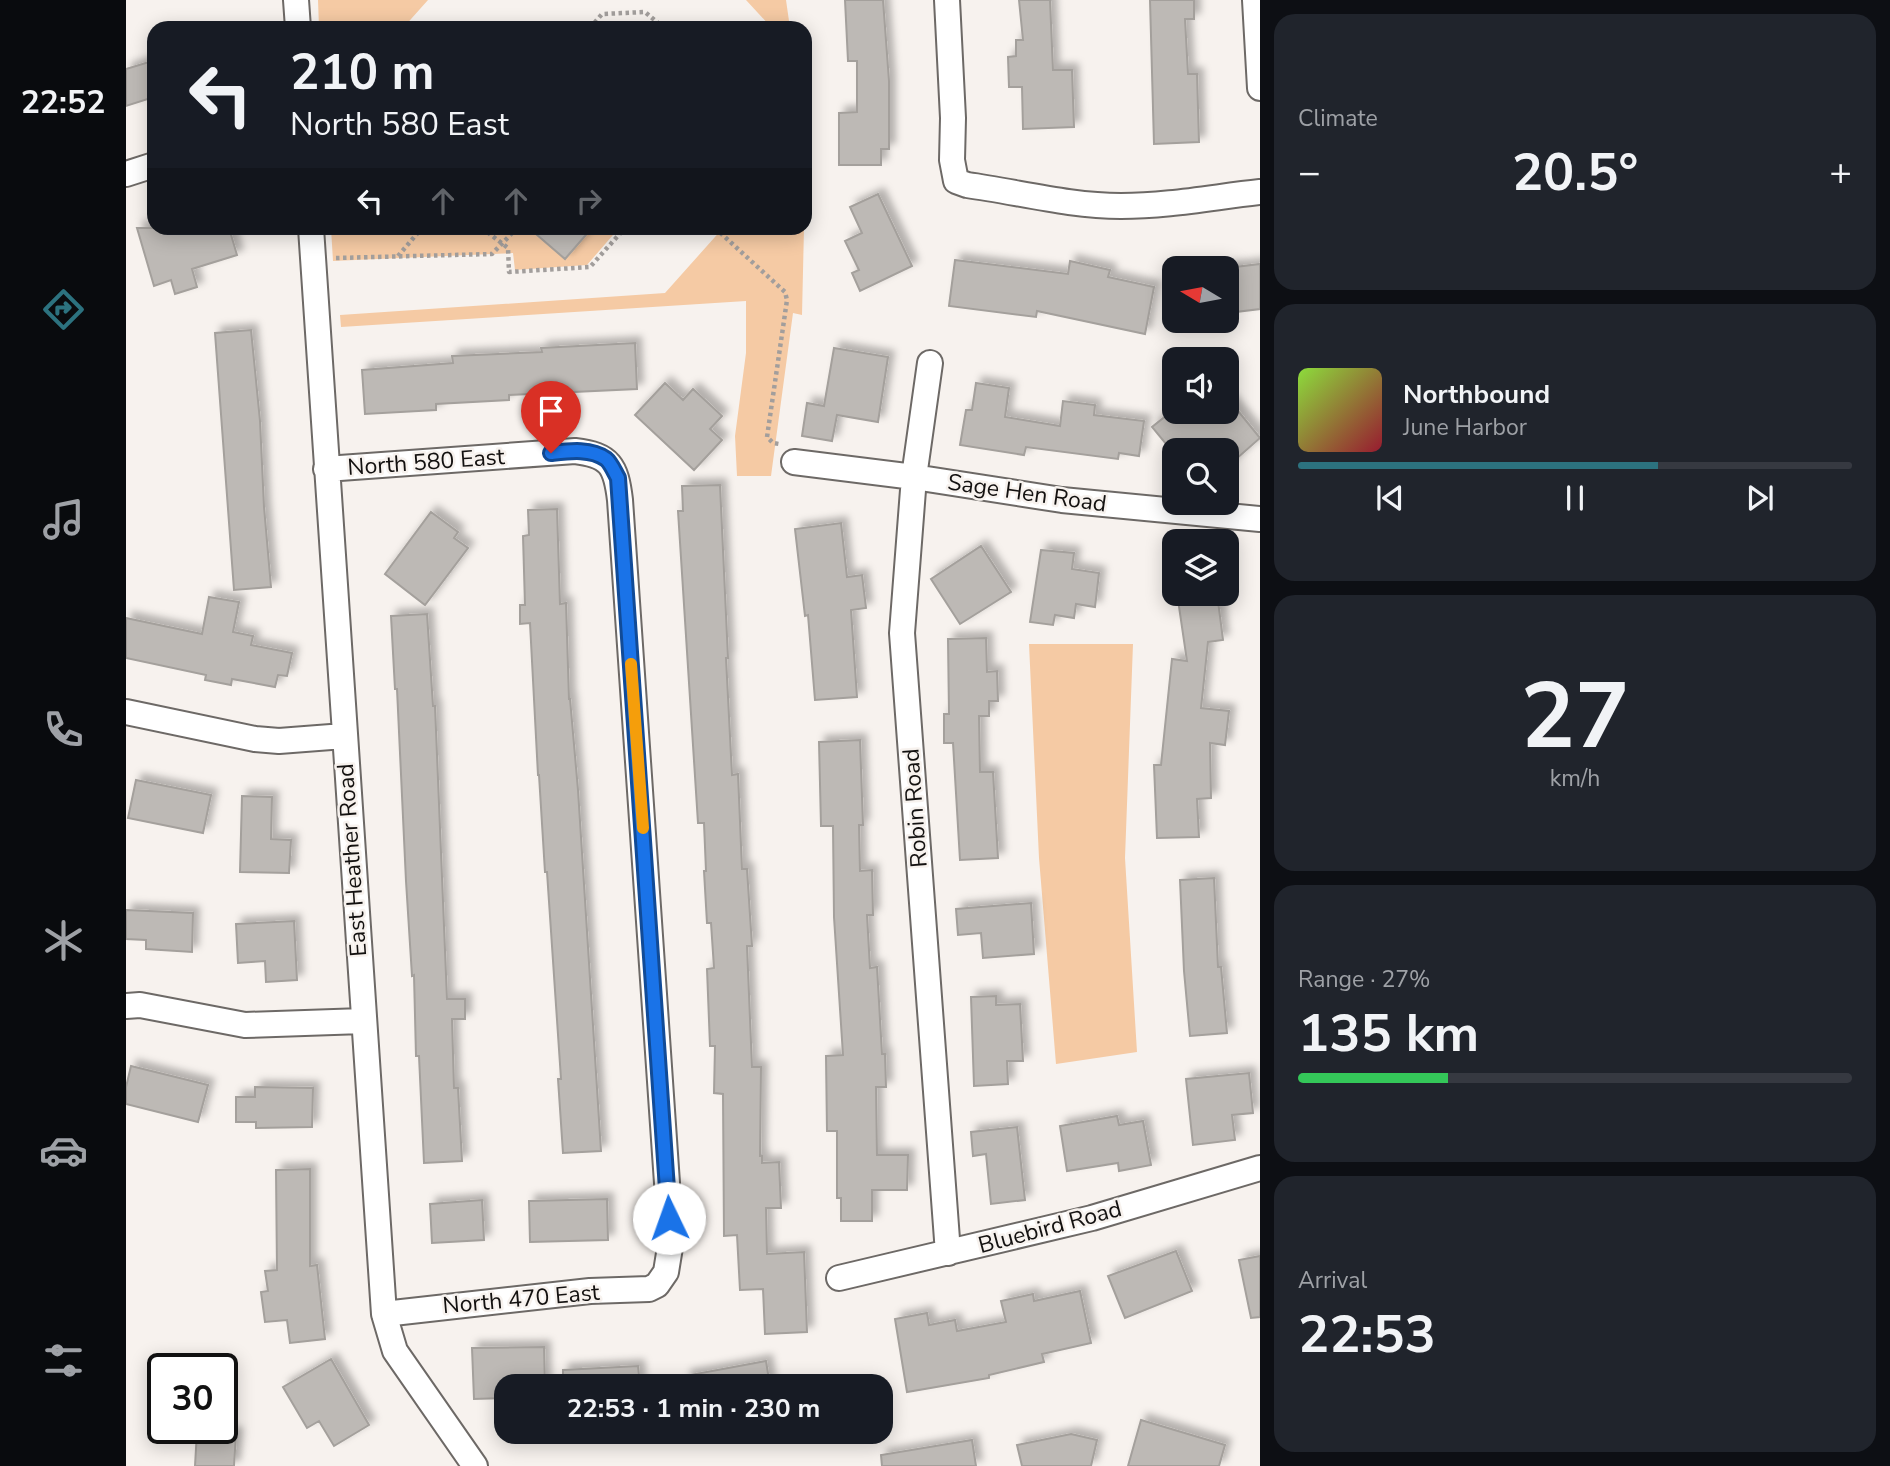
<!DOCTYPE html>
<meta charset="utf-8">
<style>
:root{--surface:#171b24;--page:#20242c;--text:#f1f3f6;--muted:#9ea1a6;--line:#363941;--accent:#2c727f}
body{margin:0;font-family:"Nunito Sans",sans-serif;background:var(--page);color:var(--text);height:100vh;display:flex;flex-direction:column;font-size:26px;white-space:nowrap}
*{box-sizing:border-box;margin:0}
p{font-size:23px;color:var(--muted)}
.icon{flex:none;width:38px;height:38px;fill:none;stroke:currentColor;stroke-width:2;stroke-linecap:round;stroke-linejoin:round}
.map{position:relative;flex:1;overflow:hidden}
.panel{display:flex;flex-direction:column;gap:14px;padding:14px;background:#0d0f14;width:630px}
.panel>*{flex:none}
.hud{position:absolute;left:21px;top:21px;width:665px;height:214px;border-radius:21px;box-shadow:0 4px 18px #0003;background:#171b24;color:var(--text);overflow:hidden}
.needle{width:46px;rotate:280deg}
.controls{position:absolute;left:1036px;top:256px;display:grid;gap:14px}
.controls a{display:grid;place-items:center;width:77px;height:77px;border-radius:14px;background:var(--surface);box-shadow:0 4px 18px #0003;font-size:35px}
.speed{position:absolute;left:21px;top:1353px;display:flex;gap:14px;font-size:35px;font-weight:700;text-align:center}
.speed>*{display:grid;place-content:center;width:91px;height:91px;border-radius:50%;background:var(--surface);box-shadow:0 4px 18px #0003;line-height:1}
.speed .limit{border:4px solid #111;border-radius:10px;background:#fff;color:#111}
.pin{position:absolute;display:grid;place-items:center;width:60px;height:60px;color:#fff;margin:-72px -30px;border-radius:50% 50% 50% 0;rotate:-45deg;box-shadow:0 0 7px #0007}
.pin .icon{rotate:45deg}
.me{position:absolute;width:77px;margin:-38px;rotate:357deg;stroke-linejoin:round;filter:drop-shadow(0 0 5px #0008)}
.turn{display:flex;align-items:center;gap:24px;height:147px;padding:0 28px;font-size:32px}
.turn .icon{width:91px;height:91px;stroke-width:2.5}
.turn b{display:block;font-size:49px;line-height:60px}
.lanes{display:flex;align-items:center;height:66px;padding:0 28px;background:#0003;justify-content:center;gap:35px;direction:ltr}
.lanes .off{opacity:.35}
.big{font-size:52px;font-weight:700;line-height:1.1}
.panel .widget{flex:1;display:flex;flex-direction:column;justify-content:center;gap:10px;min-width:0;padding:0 24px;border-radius:21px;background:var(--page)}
.panel .dial{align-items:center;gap:0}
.dial b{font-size:91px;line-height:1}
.song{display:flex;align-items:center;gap:21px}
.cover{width:84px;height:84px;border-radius:10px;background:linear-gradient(135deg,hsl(90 70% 55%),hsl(350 70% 35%))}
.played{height:7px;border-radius:4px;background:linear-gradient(90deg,var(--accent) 65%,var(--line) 65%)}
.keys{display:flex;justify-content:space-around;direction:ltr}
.heat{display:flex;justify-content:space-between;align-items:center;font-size:38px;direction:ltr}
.charge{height:10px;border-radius:5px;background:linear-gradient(90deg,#34c759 27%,var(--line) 0)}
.trip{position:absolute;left:368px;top:1374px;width:399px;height:70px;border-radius:21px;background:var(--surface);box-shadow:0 4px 18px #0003;font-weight:700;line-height:70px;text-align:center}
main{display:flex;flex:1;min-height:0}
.dock{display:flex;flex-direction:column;width:126px;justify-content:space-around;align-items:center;background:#090b0e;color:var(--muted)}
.dock .icon{width:49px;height:49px}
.dock .current{color:var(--accent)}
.dock b{font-size:32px;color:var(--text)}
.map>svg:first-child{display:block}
.green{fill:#f5caa4}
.building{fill:#bdb9b5;stroke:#a4a09c;stroke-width:2;filter:url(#shadow)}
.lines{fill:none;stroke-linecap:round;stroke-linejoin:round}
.minor-casing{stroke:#6d6966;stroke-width:28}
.path{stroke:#a29e9c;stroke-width:4.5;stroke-dasharray:3.5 3.5;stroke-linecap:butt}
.minor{stroke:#fff;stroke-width:24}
.route-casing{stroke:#114b97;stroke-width:18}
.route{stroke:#1a73e8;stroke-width:12}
.slow{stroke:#f59e0b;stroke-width:12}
.labels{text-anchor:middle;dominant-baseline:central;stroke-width:5;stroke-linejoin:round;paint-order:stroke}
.street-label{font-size:23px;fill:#131110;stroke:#f7f2ee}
</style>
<main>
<nav class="dock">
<b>22:52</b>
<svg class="icon current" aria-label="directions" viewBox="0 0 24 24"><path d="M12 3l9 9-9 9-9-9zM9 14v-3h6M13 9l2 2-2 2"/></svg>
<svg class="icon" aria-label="music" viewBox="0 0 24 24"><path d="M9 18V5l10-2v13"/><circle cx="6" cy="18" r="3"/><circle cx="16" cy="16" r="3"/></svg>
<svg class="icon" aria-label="phone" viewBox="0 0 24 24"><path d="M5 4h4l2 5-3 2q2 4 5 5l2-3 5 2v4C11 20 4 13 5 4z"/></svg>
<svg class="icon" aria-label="climate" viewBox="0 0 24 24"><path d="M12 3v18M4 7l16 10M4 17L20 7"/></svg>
<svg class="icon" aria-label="car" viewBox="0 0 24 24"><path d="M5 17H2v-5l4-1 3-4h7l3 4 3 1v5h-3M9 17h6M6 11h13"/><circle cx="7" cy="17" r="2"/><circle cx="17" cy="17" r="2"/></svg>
<svg class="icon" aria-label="filters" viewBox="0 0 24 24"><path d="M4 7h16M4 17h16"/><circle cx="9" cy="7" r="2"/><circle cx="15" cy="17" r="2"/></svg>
</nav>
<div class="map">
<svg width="1134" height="1466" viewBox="0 0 1134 1466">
<defs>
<filter id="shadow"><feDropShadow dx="6" dy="-6" stdDeviation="3.5" flood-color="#0004"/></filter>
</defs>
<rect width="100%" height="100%" fill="#f7f2ee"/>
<!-- green -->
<path class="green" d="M192 0H302L277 28H193Z
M620 0H660L664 28H646Z
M205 228H403L439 259 465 228H493L461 265 389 270 387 253 207 261Z
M597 228H678L676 315 667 313 645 476H611L609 436 620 353V301L215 327 214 315 539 293Z
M903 644H1007L999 858 1011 1052 930 1064 913 858Z"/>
<!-- building -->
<path class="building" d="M719 0H757L763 81V149H755V165H713V113L731 112V61H722Z
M893 0H924L927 70H946L948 127 897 129 896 87H883L882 57 890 56V40H897Z
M1024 0H1068V19H1059L1062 74H1071L1073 142 1028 144Z
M23 62 28 79V97L0 106V69Z
M752 194 786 266 734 291 726 273 733 270 719 241 736 233 724 207Z
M11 228H42L44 232 60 228H103L111 255 66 269 71 287 49 294 45 280 28 286Z
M403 228H466L439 259Z
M829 260 942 274 944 261 984 270 982 277 1028 287 1019 334 911 311 910 317 823 306Z
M1134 264V309L1101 313V268Z
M125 330 134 421 138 507 145 587 108 590 89 333Z
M509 343 511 389 383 395V400L310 404V410L239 414 236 370 327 363 326 356 416 352 415 348Z
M708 348 762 357 752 422 711 415 706 441 676 436 681 403 698 406Z
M539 383 557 400 567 389 596 416 584 429 596 440 568 470 509 415Z
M850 383 883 388 879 417 934 426 937 401 969 405 968 415 1018 421 1013 456 993 453 992 459 900 447 898 455 834 445 840 410H846Z
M1104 401 1134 438 1101 467V450H1045L1026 427 1046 411H1101V404Z
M594 485 602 658H600L606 775 612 774 616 869H621L626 946H621L626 1067H635L634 1156H636V1163L653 1162 655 1208H640L641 1254 678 1252 681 1332 639 1334 637 1289 614 1290 611 1235 598 1236 597 1094 588 1093 589 1046H584L581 969 588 968 585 923H581L578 871H580L578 823H572L552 511H557L556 486Z
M431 509 434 604 440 603 443 699H444L452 790 475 1151 437 1153 432 1079H435L421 872H419L413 775H412L404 623 394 624V605H399L397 536 403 535 402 510Z
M305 512 332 532 328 538 342 548 299 605 259 574Z
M715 523 721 577 736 575 740 608 725 610 731 697 689 700 682 615 679 616 669 529Z
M855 546 885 592 834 624 805 579Z
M915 550 948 553 946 569 973 573 969 607 950 604 948 618 929 615 927 625 904 622Z
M1051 593H1091L1097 640 1082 642 1075 708 1103 711 1099 745 1084 743 1085 798 1071 799 1073 837 1031 838 1028 765H1035L1046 659 1061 661Z
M83 597 113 602 107 632 127 636 125 645 166 653 161 676 152 675 149 687 106 679 105 685 79 680 80 675 0 658V618L76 634Z
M301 614 307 706H309L321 999H339V1019H326L328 1088H332L336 1161 298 1163 293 1056H290L288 975 286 976 280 881 271 689H269L265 616Z
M860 638 861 672 871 671 872 701H863V716H853L854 772H867L872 858 834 860 827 743H818V714H823L822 639Z
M734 740 737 825H733L734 871 746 870 747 915H741L744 968 751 967 756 1054H759L760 1087H750L751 1155H782L781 1190H746V1221H715V1198H711V1131H701L700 1056 717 1055 708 917 707 826H695L693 742Z
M10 780 85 795 77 833 2 818Z
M116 796 146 797 145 839 165 840 163 873 114 872Z
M1088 878 1092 967H1095L1101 1033 1064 1036 1058 971 1054 880Z
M905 903 908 954 857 958 855 933 832 935 830 909Z
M0 910 67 913 66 952 20 949V940L0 939Z
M168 921 171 980 140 982 139 961 112 963 110 924Z
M870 996V1005L894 1004 897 1061H881L882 1084 848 1086 845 997Z
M5 1066 82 1085 72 1122 0 1104V1087Z
M1123 1073 1127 1113 1106 1115 1109 1140 1067 1145 1060 1079Z
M129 1087 187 1088 186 1127 130 1128V1122H110V1097H129Z
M991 1116 993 1125 1017 1121 1025 1165 993 1171 992 1163 941 1171 934 1126Z
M891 1127 899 1200 865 1204 860 1154 847 1156 845 1132Z
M184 1169V1266L191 1265 199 1339 164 1343 161 1320 139 1322 135 1292 142 1291 139 1271 151 1270 150 1170Z
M481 1199 482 1240 404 1242 403 1201Z
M356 1200 358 1240 306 1243 304 1204Z
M1050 1251 1066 1291 999 1318 982 1276Z
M1134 1256V1317L1125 1318 1113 1260Z
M954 1291 965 1343 916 1354 918 1362 863 1375V1378L781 1392 769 1319 801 1313 803 1325 829 1320 831 1331 880 1322 875 1301 907 1294 908 1301Z
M418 1347 419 1386H379L380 1398 348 1399 346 1348Z
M205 1359 243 1425 208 1446 193 1421 181 1428 157 1387Z
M640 1361 644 1386H560L559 1376Z
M512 1366 514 1386H437V1370Z
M1015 1420 1099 1445 1093 1466H1002Z
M71 1431 110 1434 108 1466H69Z
M945 1434 971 1440 965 1466H896L891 1445Z
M846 1440 850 1466H756L755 1455Z"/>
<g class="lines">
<defs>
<path id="minor" d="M170 0 172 28
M821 0 827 118 826 160 830 181 841 185C892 192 944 206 995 206 1042 206 1088 197 1134 192
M1129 0 1134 88
M0 174 28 165
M185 228 258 1314 269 1351 349 1466
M804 363 788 477 776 633 822 1253
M668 462 788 477 936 500 1134 519
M200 469 449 451C484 455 490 466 494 500L545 1241 540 1272 531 1285 523 1289 464 1291 258 1314
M0 712 129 739 153 741 218 736
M0 1006 14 1005 119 1025 237 1021
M713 1278 966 1218 1134 1168"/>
</defs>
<!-- minor casing -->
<use href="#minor" class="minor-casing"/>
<!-- path -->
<path class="path" d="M464 28 476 14 519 12 538 28
M356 228 382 248 383 272 464 267 499 228
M589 228 659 292 661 300 641 437 647 443 653 444
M272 256 296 228
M210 258 366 254 391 228"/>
<!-- minor -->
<use href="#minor" class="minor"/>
</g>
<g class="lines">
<defs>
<path id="route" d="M425 453C443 451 465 448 480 459 485 463 489 473 492 478L543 1218"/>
</defs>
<!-- route casing -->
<use href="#route" class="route-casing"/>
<!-- route -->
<use href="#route" class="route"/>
<!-- slow -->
<path class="slow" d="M505 664 517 828"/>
</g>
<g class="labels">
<!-- street labels -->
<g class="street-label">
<text transform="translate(300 462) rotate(-4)">North 580 East</text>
<text transform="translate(901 493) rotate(8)">Sage Hen Road</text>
<text transform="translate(789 808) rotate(-94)">Robin Road</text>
<text transform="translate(226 860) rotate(-94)">East Heather Road</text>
<text transform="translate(924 1227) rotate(-15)">Bluebird Road</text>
<text transform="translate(395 1299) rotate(-5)">North 470 East</text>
</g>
</g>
</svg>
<div class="controls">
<a><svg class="needle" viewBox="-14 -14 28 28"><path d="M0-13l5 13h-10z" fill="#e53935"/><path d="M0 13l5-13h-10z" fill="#9ea1a6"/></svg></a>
<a><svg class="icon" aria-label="sound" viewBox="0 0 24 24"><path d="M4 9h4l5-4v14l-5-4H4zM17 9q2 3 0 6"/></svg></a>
<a><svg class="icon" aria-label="search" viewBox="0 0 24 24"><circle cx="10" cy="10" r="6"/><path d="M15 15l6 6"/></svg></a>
<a><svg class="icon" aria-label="layers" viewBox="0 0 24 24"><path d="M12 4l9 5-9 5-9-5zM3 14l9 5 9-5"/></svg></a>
</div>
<div class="speed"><div class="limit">30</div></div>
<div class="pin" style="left:425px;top:453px;background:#d93025"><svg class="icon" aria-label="arrive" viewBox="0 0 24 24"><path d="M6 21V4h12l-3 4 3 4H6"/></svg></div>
<svg class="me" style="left:543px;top:1218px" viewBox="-20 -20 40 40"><circle r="19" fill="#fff"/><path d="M0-13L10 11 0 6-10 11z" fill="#1a73e8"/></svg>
<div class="trip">22:53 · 1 min · 230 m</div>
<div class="hud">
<div class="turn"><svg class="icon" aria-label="left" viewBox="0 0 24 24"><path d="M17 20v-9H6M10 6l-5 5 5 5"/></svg><div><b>210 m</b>North 580 East</div></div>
<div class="lanes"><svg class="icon" aria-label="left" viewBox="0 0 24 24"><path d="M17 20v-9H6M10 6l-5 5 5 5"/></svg><svg class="icon off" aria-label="ahead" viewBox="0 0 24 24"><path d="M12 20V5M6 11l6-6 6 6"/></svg><svg class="icon off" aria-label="ahead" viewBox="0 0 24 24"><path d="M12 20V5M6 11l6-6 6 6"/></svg><svg class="icon off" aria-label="right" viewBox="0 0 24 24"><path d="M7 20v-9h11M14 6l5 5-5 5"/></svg></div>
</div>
</div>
<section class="panel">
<div class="widget"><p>Climate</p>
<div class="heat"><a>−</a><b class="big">20.5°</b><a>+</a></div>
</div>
<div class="widget">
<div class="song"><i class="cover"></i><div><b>Northbound</b><p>June Harbor</p></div></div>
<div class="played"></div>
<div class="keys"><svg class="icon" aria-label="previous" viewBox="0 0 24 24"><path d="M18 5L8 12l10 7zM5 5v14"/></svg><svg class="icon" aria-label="pause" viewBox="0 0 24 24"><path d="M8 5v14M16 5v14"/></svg><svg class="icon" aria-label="next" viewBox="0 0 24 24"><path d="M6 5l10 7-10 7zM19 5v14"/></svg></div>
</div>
<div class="widget dial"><b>27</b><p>km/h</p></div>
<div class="widget"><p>Range · 27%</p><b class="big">135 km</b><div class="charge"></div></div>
<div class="widget"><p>Arrival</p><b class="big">22:53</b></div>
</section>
</main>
